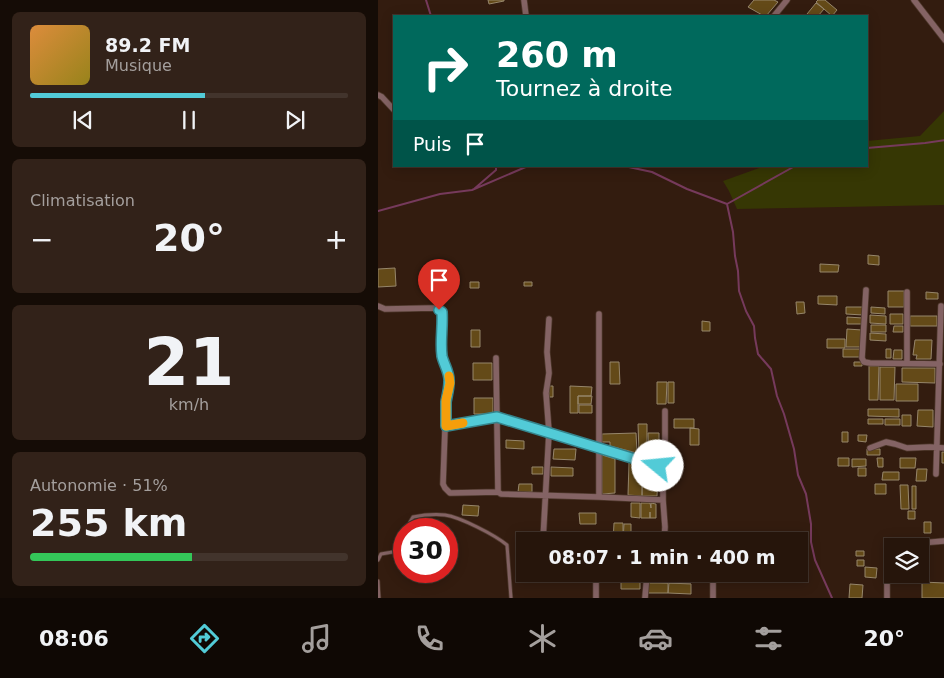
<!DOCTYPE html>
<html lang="fr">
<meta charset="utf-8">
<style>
:root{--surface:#26150b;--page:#322219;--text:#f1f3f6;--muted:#a49f9d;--line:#42342c;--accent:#52cbd7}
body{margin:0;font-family:"DejaVu Sans",sans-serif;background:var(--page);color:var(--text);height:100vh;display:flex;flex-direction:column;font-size:19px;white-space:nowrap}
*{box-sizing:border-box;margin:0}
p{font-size:16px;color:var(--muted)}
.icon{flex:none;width:28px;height:28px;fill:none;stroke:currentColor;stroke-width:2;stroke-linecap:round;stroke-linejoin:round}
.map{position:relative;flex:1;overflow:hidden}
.sheet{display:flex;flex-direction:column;gap:12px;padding:12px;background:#150c06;width:378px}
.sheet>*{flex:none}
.top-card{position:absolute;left:15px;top:15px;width:475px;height:152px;border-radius:0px;box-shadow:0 2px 12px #0003,0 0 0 1px var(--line);background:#00695c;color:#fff;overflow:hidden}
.buttons{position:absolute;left:506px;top:538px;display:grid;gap:10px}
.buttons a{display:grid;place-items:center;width:45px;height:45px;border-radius:0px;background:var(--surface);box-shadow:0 2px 12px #0003,0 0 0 1px var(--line);font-size:25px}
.speed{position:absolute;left:15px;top:518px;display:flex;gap:10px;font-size:25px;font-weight:700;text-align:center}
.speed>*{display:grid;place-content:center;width:65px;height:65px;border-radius:50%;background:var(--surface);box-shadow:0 2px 12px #0003,0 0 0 1px var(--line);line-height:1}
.speed .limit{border:8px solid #d22;background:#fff;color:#111}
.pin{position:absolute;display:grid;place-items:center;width:42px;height:42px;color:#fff;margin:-51px -21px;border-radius:50% 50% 50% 0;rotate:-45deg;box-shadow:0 0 5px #0007}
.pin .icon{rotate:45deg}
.me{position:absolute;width:55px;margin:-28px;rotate:287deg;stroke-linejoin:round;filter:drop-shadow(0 0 4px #0008)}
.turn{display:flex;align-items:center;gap:18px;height:105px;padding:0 20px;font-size:22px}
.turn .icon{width:65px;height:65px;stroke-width:2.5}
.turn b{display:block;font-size:35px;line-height:42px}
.then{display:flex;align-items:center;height:48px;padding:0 20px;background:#0003;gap:10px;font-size:19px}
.big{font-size:38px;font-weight:700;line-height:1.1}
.sheet .widget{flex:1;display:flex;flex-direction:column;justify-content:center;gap:8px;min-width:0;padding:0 18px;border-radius:8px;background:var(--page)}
.sheet .dial{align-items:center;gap:0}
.dial b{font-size:65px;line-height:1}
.song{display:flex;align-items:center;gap:15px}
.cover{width:60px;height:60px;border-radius:8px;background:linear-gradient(135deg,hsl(30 70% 55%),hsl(50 70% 35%))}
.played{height:5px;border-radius:2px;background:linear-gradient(90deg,var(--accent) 55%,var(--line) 55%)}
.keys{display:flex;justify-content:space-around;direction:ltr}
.heat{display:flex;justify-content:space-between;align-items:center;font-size:28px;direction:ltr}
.charge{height:8px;border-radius:4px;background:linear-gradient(90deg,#34c759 51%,var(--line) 0)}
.trip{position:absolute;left:138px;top:532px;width:292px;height:50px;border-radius:0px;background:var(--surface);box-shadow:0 2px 12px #0003,0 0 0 1px var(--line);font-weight:700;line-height:50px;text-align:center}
.tabs{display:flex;height:80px;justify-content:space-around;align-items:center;background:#0f0804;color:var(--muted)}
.tabs .icon{width:35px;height:35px}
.tabs .on{color:var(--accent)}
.tabs b{font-size:22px;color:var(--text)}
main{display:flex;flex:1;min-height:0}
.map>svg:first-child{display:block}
.green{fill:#363704}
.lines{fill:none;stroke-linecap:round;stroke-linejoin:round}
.stream{stroke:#763a5c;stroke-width:2}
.building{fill:#644a18;stroke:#96866b}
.service-casing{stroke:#503a2e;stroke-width:4.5}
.minor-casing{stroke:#503a2e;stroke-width:7}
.service{stroke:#846364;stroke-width:3}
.minor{stroke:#846364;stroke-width:5.5}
.route-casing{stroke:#35848c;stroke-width:12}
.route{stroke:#52cbd7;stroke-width:9}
.slow{stroke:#f59e0b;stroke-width:9}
</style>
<main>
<section class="sheet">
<div class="widget">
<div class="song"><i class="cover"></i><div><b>89.2 FM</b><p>Musique</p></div></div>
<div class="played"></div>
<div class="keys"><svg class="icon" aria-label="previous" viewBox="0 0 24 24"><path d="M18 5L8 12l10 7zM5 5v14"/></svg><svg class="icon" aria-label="pause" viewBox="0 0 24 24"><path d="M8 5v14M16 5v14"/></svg><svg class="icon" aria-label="next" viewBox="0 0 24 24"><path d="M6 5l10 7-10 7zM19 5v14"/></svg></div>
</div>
<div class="widget"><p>Climatisation</p>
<div class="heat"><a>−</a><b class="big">20°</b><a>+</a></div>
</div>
<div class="widget dial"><b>21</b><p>km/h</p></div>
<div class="widget"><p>Autonomie · 51%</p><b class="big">255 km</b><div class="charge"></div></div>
</section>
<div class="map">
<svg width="567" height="598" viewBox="0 0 567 598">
<rect width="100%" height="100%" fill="#331c0f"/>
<!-- green -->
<path class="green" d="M566 111V205L359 209 351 191 345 181 387 166H489V141L542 136Z"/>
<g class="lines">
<!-- stream -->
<path class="stream" d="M48 0 53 16
M489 148 547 143 567 140
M246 166 274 172 309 189 349 204 417 166
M96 189 118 170V166
M349 204 355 232 357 256 360 271 361 291 368 311 376 326 377 338 380 354 393 369 399 396 406 414 416 449 420 475 428 494 433 524V542L437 560 454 598
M0 211 62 194 94 190 150 166"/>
</g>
<!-- building -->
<path class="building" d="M110 0H126V1L111 4Z
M376 0H396L400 2 388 16H386L370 7Z
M440 0H447L459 10 454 16 438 2Z
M438 3 446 9 440 16H432L429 14Z
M490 255 501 256V265L490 264Z
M442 264 461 265 460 272H442Z
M17 268 18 286 0 287V269Z
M92 282H101V288H92Z
M146 282H154V286H146Z
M510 291H526V307H510Z
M548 292 560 293V299H548Z
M440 296H459V305L440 304Z
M418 302H426L427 313 419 314Z
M468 307H485V315L468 314Z
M493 307 507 308V314L493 313Z
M512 314H525V324H512Z
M492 315 508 316V324L492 323Z
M532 316H559V326H532Z
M469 317 485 318V324H469Z
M324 321 332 322V331H324Z
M493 325H508V332H493Z
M516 326H525V332H515Z
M469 329 484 330V347H468Z
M93 330H102V347H93Z
M492 333 508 334V341L492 340Z
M449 339H467V348H449Z
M537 340H554L553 359H538L539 355H535Z
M465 349H483V357H465Z
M508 349H513V358H508Z
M516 350H524V359H515Z
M232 362H241L242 384H232Z
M476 362H484V366H476Z
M95 363H114V380H95Z
M491 366H501L500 400H491Z
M502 367H517L516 400H502Z
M524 368H557V383L524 382Z
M279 382H289L288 404H279Z
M290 382H296V403H290Z
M518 384H540V401H518Z
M171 386H175V397H171Z
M192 386 214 387 213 396H200V413H192Z
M200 396H214L213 404H200Z
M96 398H115V414H96Z
M201 405H214V413H201Z
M490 409H521V417L490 416Z
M540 410H555V427L539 426Z
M524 415H533V426H524Z
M296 419H316V428H296Z
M490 419H505V424H490Z
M507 419H522V425H507Z
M260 424H269V455L261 453Z
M312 428 321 429V445H312Z
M464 432H470V442H464Z
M258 433 259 453 232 446V442H224V434Z
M270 433H281V461L271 456Z
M480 435H489L488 442 480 441Z
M128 440 146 441V449L128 448Z
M176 449H198L197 460 175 459Z
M489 449H502V455H489Z
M564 452H567V463H564Z
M224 455 237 459V493L224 494Z
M460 458H471V466H460Z
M499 458H505V467H500Z
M522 458H538L537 468H522Z
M474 459H488V466L474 467Z
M251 462 264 465V496L250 495Z
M265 465 276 466 280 471 279 496H264Z
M154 467H165V474H154Z
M173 467 195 468V476H173Z
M480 468H488V476H480Z
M539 469H549L548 481H538Z
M505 472H521V480H504Z
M141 484H154V492H140Z
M497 484H508V494H497Z
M522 485H530L531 509H523Z
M534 486H538V509H534Z
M253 503H262V518L253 517Z
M263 503H272L273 508V503L278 504V518H272V512V518H263Z
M85 505 101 506 100 516 84 515Z
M530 511H537V519H530Z
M201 513H218V524H202Z
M546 522H553V533H546Z
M236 523H245V541H235Z
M246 524H253V541H245Z
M478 551H486V556H478Z
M479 560H486V566H479Z
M487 567 499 568 498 578 487 577Z
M269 576 291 577 290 583 269 582Z
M291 576 313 577V583H291Z
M243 579H262V589H243Z
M544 582 567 583V598H544Z
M269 583H290V593H269Z
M291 583 313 584V594L290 593Z
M472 584 485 585 484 598H471Z"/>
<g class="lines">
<defs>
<path id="service" d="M32 529V522L35 517C45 515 57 514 67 515 82 517 117 535 129 545L133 598
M0 560 3 554 26 550
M0 581 1 598"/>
<path id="minor" d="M146 0 148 16
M536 0 567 40
M396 16 409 0
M0 95 4 97 16 110
M488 290 484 358 486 362 492 363 562 364
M529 292V363
M0 306 7 309 56 308 64 312 65 329 63 346 67 366 71 375V383L68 401 65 484 67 488 72 493 120 492
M221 314V497
M118 358 120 492 123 494 221 497 285 500
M67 426 119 417 281 466 283 467 285 471V500L287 527 286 541
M492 448 508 442 517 444 529 448 552 447 567 448
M283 467 287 460V411
M558 474 563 306
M166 541 165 540 171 432 168 393 171 373 169 352 171 319
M516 546 519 545 567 541
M218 598V574
M267 598 269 574
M335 598V574
M509 598V555L512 548 515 547"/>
</defs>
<!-- service casing -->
<use href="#service" class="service-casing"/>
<!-- minor casing -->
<use href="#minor" class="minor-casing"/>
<!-- service -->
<use href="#service" class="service"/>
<!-- minor -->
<use href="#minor" class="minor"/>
</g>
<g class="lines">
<defs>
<path id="route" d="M61 310 64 312C65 327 62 342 64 356 66 365 72 373 71 382 71 389 69 396 68 402 68 410 68 418 68 426L119 417 280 466"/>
</defs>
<!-- route casing -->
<use href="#route" class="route-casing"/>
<!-- route -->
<use href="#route" class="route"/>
<!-- slow -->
<path class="slow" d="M71 376 72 383 68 400V426L85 423"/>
</g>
</svg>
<div class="buttons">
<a><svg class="icon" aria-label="layers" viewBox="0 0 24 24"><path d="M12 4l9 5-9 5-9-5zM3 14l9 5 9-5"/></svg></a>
</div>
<div class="speed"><div class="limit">30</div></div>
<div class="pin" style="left:61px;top:310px;background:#d93025"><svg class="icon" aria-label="arrive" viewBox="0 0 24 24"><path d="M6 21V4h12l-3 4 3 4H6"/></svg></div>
<svg class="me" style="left:280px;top:466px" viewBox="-20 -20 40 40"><circle r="19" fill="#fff"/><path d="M0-13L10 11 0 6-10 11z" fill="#52cbd7"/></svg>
<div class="trip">08:07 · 1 min · 400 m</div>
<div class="top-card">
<div class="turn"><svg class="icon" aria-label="right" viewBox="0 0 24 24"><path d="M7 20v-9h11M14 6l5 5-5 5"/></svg><div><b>260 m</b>Tournez à droite</div></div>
<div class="then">Puis<svg class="icon" aria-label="arrive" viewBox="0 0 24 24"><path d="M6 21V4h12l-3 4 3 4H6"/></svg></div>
</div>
</div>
</main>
<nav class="tabs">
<b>08:06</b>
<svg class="icon on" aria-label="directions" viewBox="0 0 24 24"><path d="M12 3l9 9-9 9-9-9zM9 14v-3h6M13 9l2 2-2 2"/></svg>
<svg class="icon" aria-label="music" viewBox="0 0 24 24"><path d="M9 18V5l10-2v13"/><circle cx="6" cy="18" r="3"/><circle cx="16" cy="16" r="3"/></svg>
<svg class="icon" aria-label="phone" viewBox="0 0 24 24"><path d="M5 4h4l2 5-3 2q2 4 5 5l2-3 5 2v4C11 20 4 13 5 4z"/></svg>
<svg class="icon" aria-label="climate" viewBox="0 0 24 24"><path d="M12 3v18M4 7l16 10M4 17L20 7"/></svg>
<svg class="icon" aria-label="car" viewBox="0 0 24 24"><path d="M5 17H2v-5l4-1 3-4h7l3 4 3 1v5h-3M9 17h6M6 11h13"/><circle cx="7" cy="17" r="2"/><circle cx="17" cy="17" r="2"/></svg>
<svg class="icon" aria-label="filters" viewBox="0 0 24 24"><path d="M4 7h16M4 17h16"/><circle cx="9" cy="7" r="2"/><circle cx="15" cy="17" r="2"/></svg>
<b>20°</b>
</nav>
